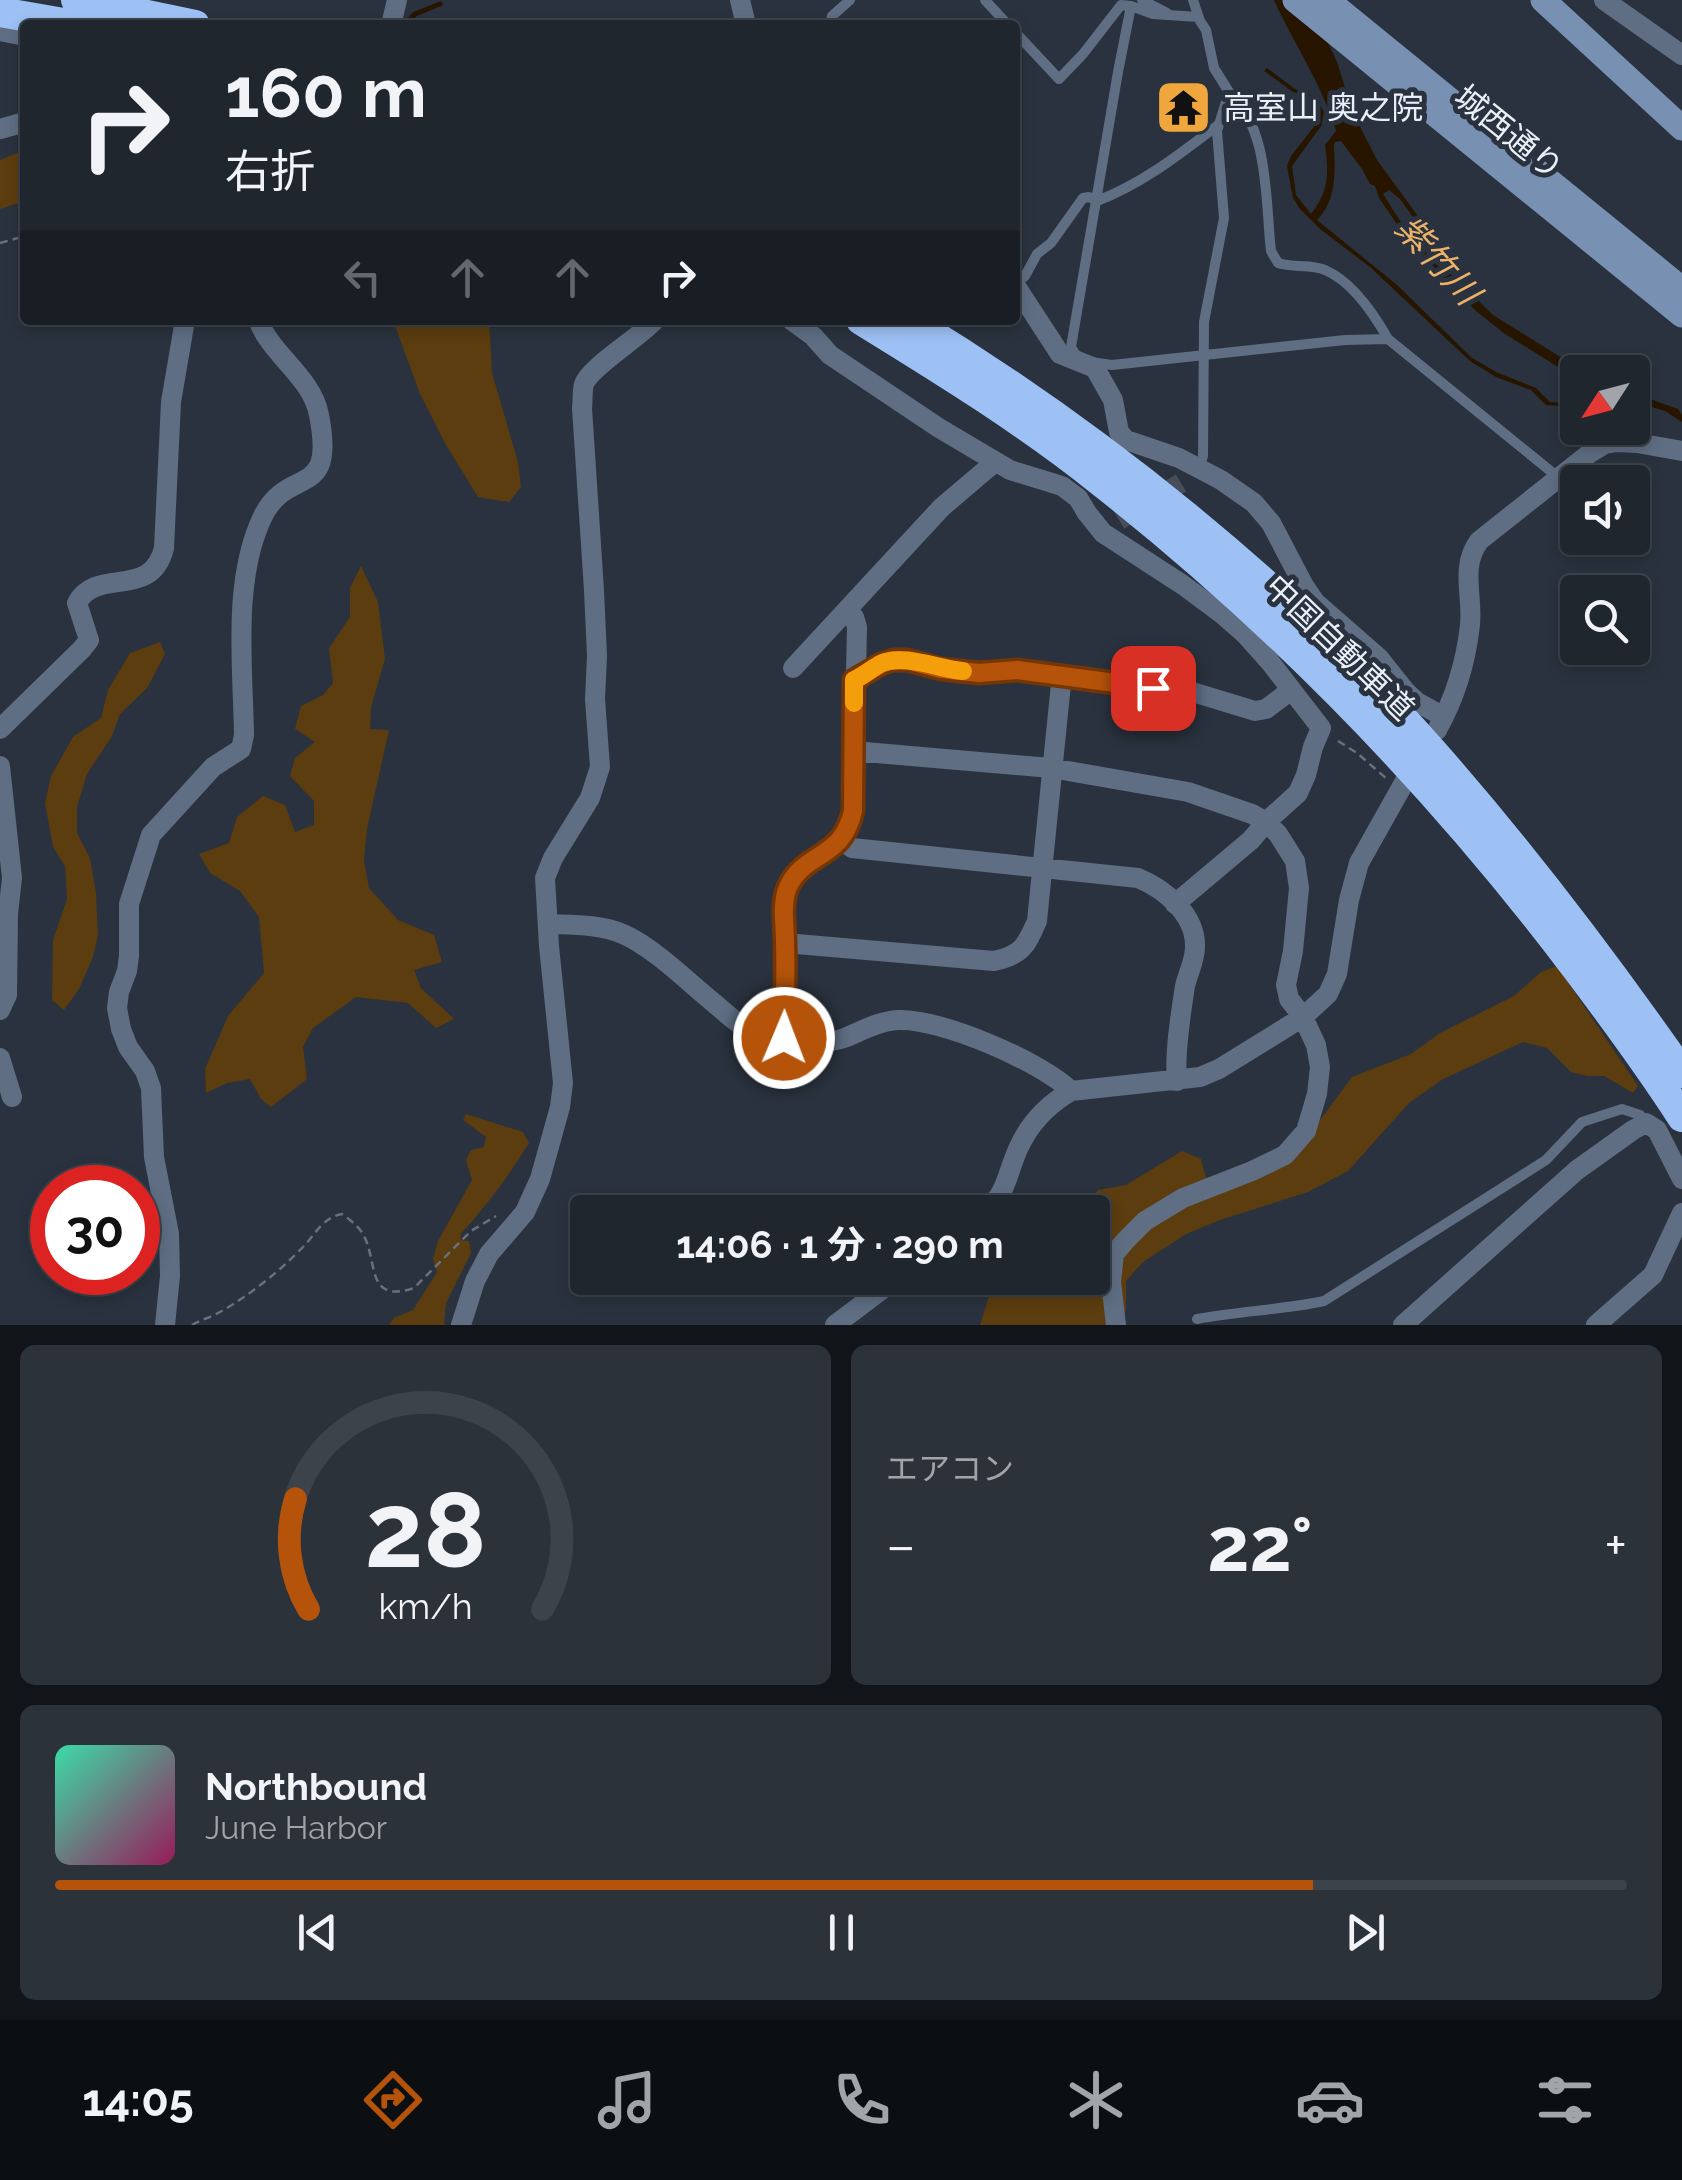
<!DOCTYPE html>
<html lang="ja">
<meta charset="utf-8">
<style>
:root{--surface:#1f262e;--page:#2c323a;--text:#f1f3f6;--muted:#a1a5aa;--line:#3c434a;--accent:#b45309}
body{margin:0;font-family:Raleway,"Noto Sans JP",sans-serif;background:var(--page);color:var(--text);height:100vh;display:flex;flex-direction:column;font-size:38px;white-space:nowrap}
*{box-sizing:border-box;margin:0}
p{font-size:32px;color:var(--muted)}
.icon{flex:none;width:55px;height:55px;fill:none;stroke:currentColor;stroke-width:2;stroke-linecap:round;stroke-linejoin:round}
.map{position:relative;height:1325px;overflow:hidden}
.panel{display:flex;flex-direction:column;gap:20px;padding:20px;background:#111519;flex:1}
.panel>*{flex:none}
.guide{position:absolute;left:20px;top:20px;width:1000px;height:305px;border-radius:10px;box-shadow:0 5px 15px #0003,0 0 0 2px var(--line);background:#1f262e;color:var(--text);overflow:hidden}
.needle{width:65px;rotate:234deg}
.buttons{position:absolute;left:1560px;top:355px;display:grid;gap:20px}
.buttons a{display:grid;place-items:center;width:90px;height:90px;border-radius:10px;background:var(--surface);box-shadow:0 5px 15px #0003,0 0 0 2px var(--line);font-size:50px}
.speed{position:absolute;left:30px;top:1165px;display:flex;gap:20px;font-size:50px;font-weight:700;text-align:center}
.speed>*{display:grid;place-content:center;width:130px;height:130px;border-radius:50%;background:var(--surface);box-shadow:0 5px 15px #0003,0 0 0 2px var(--line);line-height:1}
.speed .limit{border:15px solid #d22;background:#fff;color:#111}
.pin{position:absolute;display:grid;place-items:center;width:85px;height:85px;color:#fff;margin:-42px;border-radius:20px;box-shadow:0 5px 15px #0006}
.me{position:absolute;width:110px;margin:-55px;rotate:1deg;stroke-linejoin:round;filter:drop-shadow(0 0 8px #0008)}
.turn{display:flex;align-items:center;gap:35px;height:210px;padding:0 40px;font-size:45px}
.turn .icon{width:130px;height:130px;stroke-width:2.5}
.turn b{display:block;font-size:70px;line-height:85px}
.lanes{display:flex;align-items:center;height:95px;padding:0 40px;background:#0003;justify-content:center;gap:50px;direction:ltr}
.lanes .off{opacity:.35}
.big{font-size:75px;font-weight:700;line-height:1.1}
.panel .card{flex:1;display:flex;flex-direction:column;justify-content:center;gap:15px;min-width:0;padding:0 35px;border-radius:15px;background:var(--page)}
.panel .dial{align-items:center;gap:0}
.dial svg{height:260px;overflow:visible;fill:none;stroke:var(--line);stroke-width:7;stroke-linecap:round;text-anchor:middle}
.dial text{fill:var(--text);stroke:none}
.song{display:flex;align-items:center;gap:30px}
.cover{width:120px;height:120px;border-radius:15px;background:linear-gradient(135deg,hsl(160 70% 55%),hsl(330 70% 35%))}
.played{height:10px;border-radius:5px;background:linear-gradient(90deg,var(--accent) 80%,var(--line) 80%)}
.keys{display:flex;justify-content:space-around;direction:ltr}
.heat{display:flex;justify-content:space-between;align-items:center;font-size:55px;direction:ltr}
.panel .tiles{flex:1;display:grid;gap:20px;grid-template-columns:1fr 1fr}
.card:last-child{grid-column:span 2}
.trip{position:absolute;left:570px;top:1195px;width:540px;height:100px;border-radius:10px;background:var(--surface);box-shadow:0 5px 15px #0003,0 0 0 2px var(--line);font-weight:700;line-height:100px;text-align:center}
.tabs{display:flex;height:160px;justify-content:space-around;align-items:center;background:#0c0f12;color:var(--muted)}
.tabs .icon{width:70px;height:70px}
.tabs .active{color:var(--accent)}
.tabs b{font-size:45px;color:var(--text)}
.map>svg:first-child{display:block}
.green{fill:#5c3d0f}
.water{fill:#271500;fill-rule:evenodd}
.lines{fill:none;stroke-linecap:round;stroke-linejoin:round}
.stream{stroke:#271500;stroke-width:5}
.street-tunnel{stroke:#464e5a;stroke-width:20;stroke-dasharray:20 10;stroke-linecap:butt}
.path{stroke:#68707a;stroke-width:2.5;stroke-dasharray:8 5;stroke-linecap:butt}
.lane{stroke:#5f6e83;stroke-width:10}
.street{stroke:#5f6e83;stroke-width:20}
.secondary{stroke:#7890b1;stroke-width:25}
.highway{stroke:#9dc1f5;stroke-width:30}
.route-casing{stroke:#753606;stroke-width:25}
.route{stroke:#b45309;stroke-width:18}
.slow{stroke:#f59e0b;stroke-width:18}
.labels{text-anchor:middle;dominant-baseline:central;stroke-width:10;stroke-linejoin:round;paint-order:stroke}
.poi-label{font-size:32px;fill:#eaf0f8;stroke:#29323e;text-anchor:start}
.street-label{font-size:32px;fill:#eaf0f8;stroke:#29323e}
.water-label{font-size:35px;font-style:italic;fill:#ebb268;stroke:#29323e}
</style>
<div class="map">
<svg width="1682" height="1325" viewBox="0 0 1682 1325">
<rect width="100%" height="100%" fill="#29323e"/>
<!-- green -->
<path class="green" d="M25 150V201L0 209V160Z
M393 320H489L492 373 518 462 521 487 509 502 478 497 446 445 420 394Z
M361 566 378 602 385 659 371 707 370 729 389 730 367 829 364 860 369 888 398 920 434 935 442 962 414 970 421 988 454 1019 436 1028 408 1003 356 997 313 1028 303 1047 307 1079 271 1107 261 1099 250 1079 227 1083 206 1093 205 1069 228 1016 264 973 259 917 240 891 210 873 199 854 229 843 237 817 263 796 285 805 295 832 314 825V801L290 776 295 758 315 742 295 729 301 706 323 695 333 683 329 648 350 617V588Z
M160 642 165 654 147 688 120 714 112 736 87 774 77 807V833L90 858 96 893 98 935 93 957 79 989 64 1010 52 1000 53 940 67 899 65 866 53 847 45 803 51 776 73 737 101 718 108 690 130 653Z
M1557 966 1638 1086 1633 1093 1604 1076H1587L1571 1072 1547 1048 1523 1042 1443 1079 1409 1103 1348 1171 1308 1192 1220 1220 1186 1234 1143 1262 1126 1281V1310L1113 1325H980L990 1293 1016 1278H1092V1212H1079L1098 1190 1126 1185 1182 1151 1201 1159 1206 1178 1223 1187 1301 1146 1352 1077 1411 1054 1440 1033 1514 996 1541 972Z
M466 1114 523 1132 529 1143C509 1176 486 1206 460 1235L461 1240 469 1241 471 1253 446 1303 444 1325H389L394 1318 413 1310 437 1272 433 1259 438 1241 472 1180 466 1160 471 1150 484 1147 486 1137 463 1120Z"/>
<!-- water -->
<path class="water" d="M1274 0H1308L1337 62 1353 113 1377 160 1434 238 1465 269 1464 272H1460L1423 235 1421 239 1422 245 1432 256 1493 315 1570 363 1577 370 1595 372H1578L1577 377 1571 375 1505 334 1476 311 1412 246 1379 198 1375 186 1370 184 1362 169 1341 141 1335 142 1334 145C1335 172 1337 200 1317 220L1397 285 1472 358 1496 372 1536 388 1550 402 1577 404V407L1546 405 1531 390 1496 377 1470 361 1370 267 1320 229 1300 209 1293 198 1287 166 1291 156 1320 119 1319 107 1308 96 1293 92 1264 71 1267 68 1295 89 1316 97 1324 112 1321 126 1292 166 1296 195 1311 214C1329 191 1329 174 1325 145L1336 131C1322 84 1294 44 1274 0ZM1389 190 1400 199 1420 227 1419 237C1404 232 1392 207 1383 194Z
M1633 393 1678 409 1682 415V422L1665 411 1633 401Z"/>
<g class="lines">
<!-- stream -->
<path class="stream" d="M405 25 415 14 440 4"/>
<!-- street-tunnel -->
<path class="street-tunnel" d="M1119 520 1181 483"/>
<!-- path -->
<path class="path" d="M0 243 25 236
M1338 741 1357 753 1387 779
M192 1325C201 1320 211 1317 220 1312 247 1297 280 1271 301 1249 315 1236 321 1218 342 1214 351 1221 359 1226 364 1236 378 1263 366 1304 414 1288L471 1231 496 1216"/>
<!-- lane -->
<path class="lane" d="M985 0 1008 25
M1142 0 1167 13
M1193 0 1200 21 1206 30 1214 68 1229 92 1217 131 1224 218 1204 322 1203 456 1199 468
M830 25 832 16 850 0
M1015 32 1059 79 1083 54 1121 5 1131 6 1153 14 1198 17
M1229 92C1270 130 1265 200 1271 251L1278 263C1293 268 1310 264 1325 270 1353 282 1374 314 1388 339L1559 478
M1015 284 1025 276 1037 254 1051 243 1083 198 1089 197 1097 201C1142 184 1180 154 1218 125
M1079 360 1071 347 1118 72 1131 6
M1091 362 1112 365 1345 340 1388 339
M1197 1319C1240 1311 1282 1310 1324 1301L1546 1160 1582 1122 1622 1109 1640 1115 1646 1122"/>
<!-- street -->
<path class="street" d="M740 0 746 25
M1604 0 1682 55
M392 21 397 0
M0 31 25 36
M0 129 25 122
M1015 285 1060 354 1095 368 1113 400 1119 432 1126 440 1179 458 1221 480 1254 503 1271 523 1304 586 1315 602 1379 658 1406 692 1417 702 1444 717
M791 320 813 336 830 355 939 428 1010 470 1062 486 1078 498 1087 513 1103 533 1183 585 1222 614 1246 635 1270 662 1321 728 1313 747 1306 775 1298 793 1266 822 1251 840 1175 904
M793 668 942 507 995 462
M854 680 881 664 893 660H907L941 669 979 673 1017 670 1186 690 1255 711 1266 709 1290 691
M0 729 82 649 89 640 77 603C97 566 151 601 164 548L171 402 185 320
M1437 730C1455 698 1466 661 1470 625 1473 595 1460 567 1479 541L1590 453 1605 444 1617 442 1637 443 1682 451
M853 751 1051 768 1188 792 1252 814 1266 822 1278 834 1295 861 1299 888 1293 951 1286 985 1289 999 1303 1017 1316 1045 1320 1067 1317 1094 1306 1131 1285 1155 1252 1171 1183 1198 1145 1221 1126 1240 1114 1254 1111 1282 1116 1325
M0 766 12 878 8 914 7 995 0 1010
M841 840 852 848 1138 878C1165 889 1196 915 1195 947 1195 961 1188 973 1185 986 1181 1012 1174 1055 1177 1081
M548 924C573 925 600 924 623 934 653 947 688 982 714 1003 727 1014 741 1028 758 1033 765 1036 773 1036 780 1037 805 1041 823 1046 847 1037 863 1030 880 1021 898 1020 940 1018 1042 1062 1071 1091
M785 943 994 961C1022 955 1026 946 1037 921L1062 674
M784 1037C784 1006 786 974 785 942 785 924 781 904 789 887 805 851 842 859 853 811L857 627 854 617 848 611
M0 1058 12 1097
M985 1212C1008 1191 1006 1176 1018 1149 1029 1124 1047 1105 1071 1091L1200 1077 1219 1069 1303 1017 1328 994 1337 974 1349 900 1359 863 1405 781
M165 1325 170 1276 169 1234 154 1157 151 1088 145 1071 128 1047 121 1029 117 1008 119 992 127 971 129 956V904L151 835 213 767 241 749 244 735C243 666 232 580 263 516 289 464 336 502 319 415 312 377 272 356 258 320
M461 1325 475 1281 489 1254 525 1212 540 1179 560 1107 563 1083 549 946 545 878 553 858 590 798 600 767 595 699 597 656 594 590 582 408C583 401 582 391 584 384 590 367 640 337 655 320
M835 1325 897 1278
M1403 1325 1577 1170 1633 1130 1646 1123 1657 1130 1682 1179
M1596 1325 1653 1275 1682 1213"/>
<!-- secondary -->
<path class="secondary" d="M1295 0 1682 315
M1327 0 1682 289
M1543 0 1682 128"/>
<!-- highway -->
<path class="highway" d="M76 0 195 25
M0 12 75 25
M861 320C942 370 1025 421 1100 481 1282 624 1437 784 1576 968 1613 1017 1649 1066 1682 1117
M909 320C1098 435 1285 585 1432 751 1522 853 1604 961 1682 1073"/>
</g>
<g class="lines">
<defs>
<path id="route" d="M784 1038C785 1006 786 974 785 942 785 924 781 904 788 887 805 851 842 860 853 811L854 680 881 664 893 660H907L941 669 979 673 1017 670 1153 688"/>
</defs>
<!-- route casing -->
<use href="#route" class="route-casing"/>
<!-- route -->
<use href="#route" class="route"/>
<!-- slow -->
<path class="slow" d="M854 703V680C864 676 872 668 882 663 904 654 940 669 963 671"/>
</g>
<!-- icons -->
<defs>
<symbol id="temple-square" viewBox="-11 -11 22 22"><rect x="-9" y="-9" width="18" height="18" rx="4" fill="#efa73d" stroke="#29323e"/><path d="M0-6L5-2H3V0L6.5 2.5H4V6H1.5V3h-3V6H-4V2.5H-6.5L-3 0V-2H-5Z" fill="#111"/></symbol>
</defs>
<g fill-rule="evenodd">
<use href="#temple-square" x="1152" y="76" width="63" height="63"/>
</g>
<g class="labels">
<!-- poi labels -->
<g class="poi-label">
<text x="1223" y="107">高室山 奥之院</text>
</g>
<!-- street labels -->
<g class="street-label">
<text transform="translate(1509 132) rotate(39)">城西通り</text>
<text transform="translate(1340 647) rotate(44)">中国自動車道</text>
</g>
<!-- water labels -->
<g class="water-label">
<text transform="translate(1438 260) rotate(48)">紫竹川</text>
</g>
</g>
</svg>
<div class="buttons">
<a><svg class="needle" viewBox="-14 -14 28 28"><path d="M0-13l5 13h-10z" fill="#e53935"/><path d="M0 13l5-13h-10z" fill="#a1a5aa"/></svg></a>
<a><svg class="icon" aria-label="sound" viewBox="0 0 24 24"><path d="M4 9h4l5-4v14l-5-4H4zM17 9q2 3 0 6"/></svg></a>
<a><svg class="icon" aria-label="search" viewBox="0 0 24 24"><circle cx="10" cy="10" r="6"/><path d="M15 15l6 6"/></svg></a>
</div>
<div class="speed"><div class="limit">30</div></div>
<div class="pin" style="left:1153px;top:688px;background:#d93025"><svg class="icon" aria-label="arrive" viewBox="0 0 24 24"><path d="M6 21V4h12l-3 4 3 4H6"/></svg></div>
<svg class="me" style="left:784px;top:1038px" viewBox="-20 -20 40 40"><circle r="17" fill="#b45309" stroke="#fff" stroke-width="3"/><path d="M0-11L8 9 0 5-8 9z" fill="#fff"/></svg>
<div class="trip">14:06 · 1 分 · 290 m</div>
<div class="guide">
<div class="turn"><svg class="icon" aria-label="right" viewBox="0 0 24 24"><path d="M7 20v-9h11M14 6l5 5-5 5"/></svg><div><b>160 m</b>右折</div></div>
<div class="lanes"><svg class="icon off" aria-label="left" viewBox="0 0 24 24"><path d="M17 20v-9H6M10 6l-5 5 5 5"/></svg><svg class="icon off" aria-label="ahead" viewBox="0 0 24 24"><path d="M12 20V5M6 11l6-6 6 6"/></svg><svg class="icon off" aria-label="ahead" viewBox="0 0 24 24"><path d="M12 20V5M6 11l6-6 6 6"/></svg><svg class="icon" aria-label="right" viewBox="0 0 24 24"><path d="M7 20v-9h11M14 6l5 5-5 5"/></svg></div>
</div>
</div>
<section class="panel">
<div class="tiles">
<div class="card dial"><svg viewBox="0 0 100 80">
<path d="M14 69A42 42 0 1 1 86 69"/>
<path d="M14 69A42 42 0 0 1 10 35" stroke="#b45309"/>
<text x="50" y="56" font-size="32" font-weight="700">28</text>
<text x="50" y="72" font-size="11">km/h</text>
</svg></div>
<div class="card"><p>エアコン</p>
<div class="heat"><a>−</a><b class="big">22°</b><a>+</a></div>
</div>
<div class="card">
<div class="song"><i class="cover"></i><div><b>Northbound</b><p>June Harbor</p></div></div>
<div class="played"></div>
<div class="keys"><svg class="icon" aria-label="previous" viewBox="0 0 24 24"><path d="M18 5L8 12l10 7zM5 5v14"/></svg><svg class="icon" aria-label="pause" viewBox="0 0 24 24"><path d="M8 5v14M16 5v14"/></svg><svg class="icon" aria-label="next" viewBox="0 0 24 24"><path d="M6 5l10 7-10 7zM19 5v14"/></svg></div>
</div>
</div>
</section>
<nav class="tabs">
<b>14:05</b>
<svg class="icon active" aria-label="directions" viewBox="0 0 24 24"><path d="M12 3l9 9-9 9-9-9zM9 14v-3h6M13 9l2 2-2 2"/></svg>
<svg class="icon" aria-label="music" viewBox="0 0 24 24"><path d="M9 18V5l10-2v13"/><circle cx="6" cy="18" r="3"/><circle cx="16" cy="16" r="3"/></svg>
<svg class="icon" aria-label="phone" viewBox="0 0 24 24"><path d="M5 4h4l2 5-3 2q2 4 5 5l2-3 5 2v4C11 20 4 13 5 4z"/></svg>
<svg class="icon" aria-label="climate" viewBox="0 0 24 24"><path d="M12 3v18M4 7l16 10M4 17L20 7"/></svg>
<svg class="icon" aria-label="car" viewBox="0 0 24 24"><path d="M5 17H2v-5l4-1 3-4h7l3 4 3 1v5h-3M9 17h6M6 11h13"/><circle cx="7" cy="17" r="2"/><circle cx="17" cy="17" r="2"/></svg>
<svg class="icon" aria-label="filters" viewBox="0 0 24 24"><path d="M4 7h16M4 17h16"/><circle cx="9" cy="7" r="2"/><circle cx="15" cy="17" r="2"/></svg>
</nav>
